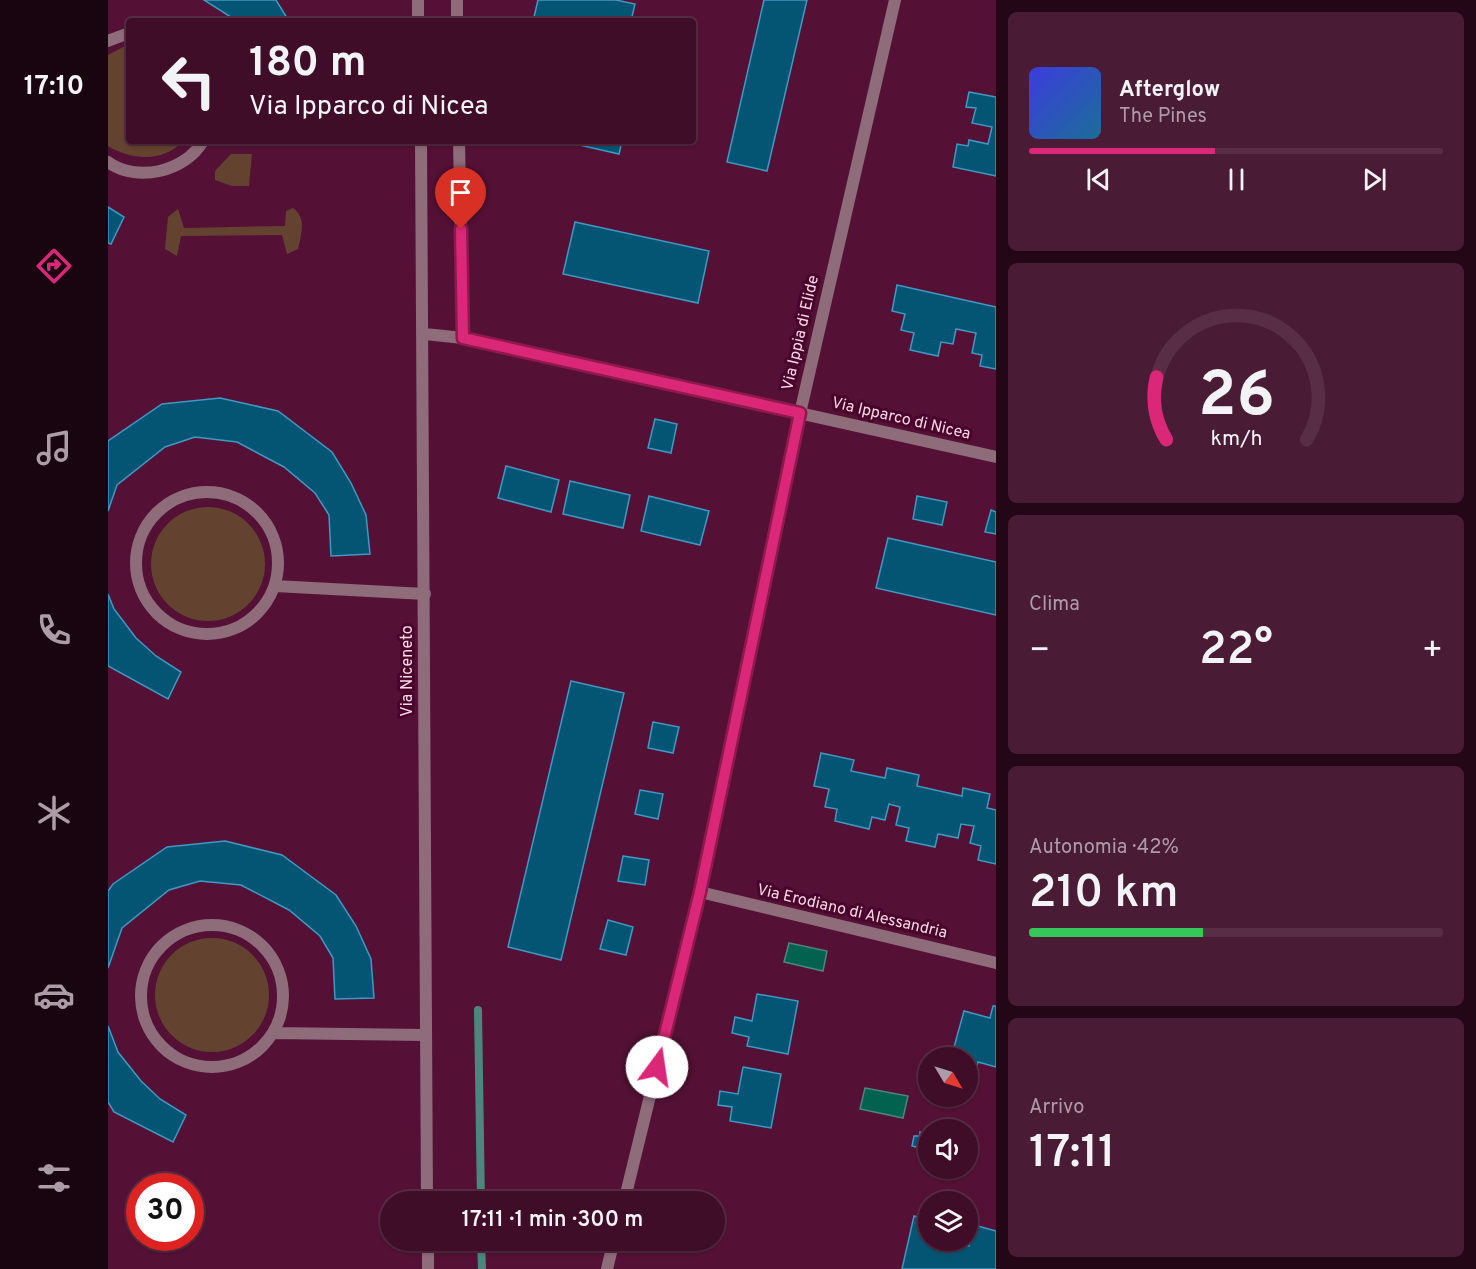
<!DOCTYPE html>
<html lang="it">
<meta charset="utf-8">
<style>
:root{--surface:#3f0d28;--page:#4a1b34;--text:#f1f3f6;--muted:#ad9ca8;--line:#582d45;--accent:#db2777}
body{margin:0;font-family:Overpass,sans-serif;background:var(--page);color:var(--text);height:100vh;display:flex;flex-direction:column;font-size:22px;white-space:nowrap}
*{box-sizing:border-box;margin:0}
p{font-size:20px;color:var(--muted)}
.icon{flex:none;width:33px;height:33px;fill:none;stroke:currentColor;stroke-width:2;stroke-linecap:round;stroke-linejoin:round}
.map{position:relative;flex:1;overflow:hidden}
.panel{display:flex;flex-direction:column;gap:12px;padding:12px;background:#230716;width:480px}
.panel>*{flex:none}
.guide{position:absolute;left:18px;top:18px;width:570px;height:126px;border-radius:6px;box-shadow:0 2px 4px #0004,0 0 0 2px var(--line);background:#3f0d28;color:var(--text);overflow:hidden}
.needle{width:39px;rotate:128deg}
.fabs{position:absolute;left:810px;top:1047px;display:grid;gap:12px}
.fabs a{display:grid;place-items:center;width:60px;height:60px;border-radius:50%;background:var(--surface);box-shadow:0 2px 4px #0004,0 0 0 2px var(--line);font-size:30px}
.speed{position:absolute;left:18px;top:1173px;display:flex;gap:12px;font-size:30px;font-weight:700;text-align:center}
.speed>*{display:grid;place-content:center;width:78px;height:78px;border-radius:50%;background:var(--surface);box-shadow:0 2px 4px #0004,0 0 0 2px var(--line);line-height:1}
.speed .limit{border:9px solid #d22;background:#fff;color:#111}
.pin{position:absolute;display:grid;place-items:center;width:51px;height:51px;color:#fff;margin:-62px -26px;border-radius:50% 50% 50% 0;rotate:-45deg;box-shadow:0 0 6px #0007}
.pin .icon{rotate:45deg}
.me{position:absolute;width:66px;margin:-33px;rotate:14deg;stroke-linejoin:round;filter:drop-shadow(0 0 4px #0008)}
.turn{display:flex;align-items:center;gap:21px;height:126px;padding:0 24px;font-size:27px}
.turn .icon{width:78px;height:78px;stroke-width:2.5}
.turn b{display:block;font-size:42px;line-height:51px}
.big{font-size:45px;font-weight:600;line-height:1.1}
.panel .tile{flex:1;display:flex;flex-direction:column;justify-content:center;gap:9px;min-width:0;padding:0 21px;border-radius:9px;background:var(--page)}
.panel .dial{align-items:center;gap:0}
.dial svg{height:156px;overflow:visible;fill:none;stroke:var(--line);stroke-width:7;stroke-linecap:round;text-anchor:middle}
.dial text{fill:var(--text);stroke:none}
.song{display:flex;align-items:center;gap:18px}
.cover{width:72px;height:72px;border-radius:9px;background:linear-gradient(135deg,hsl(240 70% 55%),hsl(200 70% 35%))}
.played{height:6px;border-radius:3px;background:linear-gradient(90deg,var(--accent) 45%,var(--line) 45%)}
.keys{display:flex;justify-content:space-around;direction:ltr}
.heat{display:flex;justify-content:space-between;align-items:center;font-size:33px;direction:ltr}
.charge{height:9px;border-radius:4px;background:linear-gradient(90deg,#34c759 42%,var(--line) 0)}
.trip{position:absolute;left:272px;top:1191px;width:345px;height:60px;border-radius:30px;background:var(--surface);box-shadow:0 2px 4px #0004,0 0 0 2px var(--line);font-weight:600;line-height:60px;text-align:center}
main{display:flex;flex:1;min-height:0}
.dock{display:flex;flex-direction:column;width:108px;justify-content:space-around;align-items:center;background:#190510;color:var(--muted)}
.dock .icon{width:42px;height:42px}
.dock .selected{color:var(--accent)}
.dock b{font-size:27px;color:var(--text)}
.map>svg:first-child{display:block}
.green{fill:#63432f}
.water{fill:#01634f;stroke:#4c867c;stroke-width:1.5}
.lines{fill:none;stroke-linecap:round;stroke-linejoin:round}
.stream{stroke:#4c867c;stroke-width:8}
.building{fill:#045574;stroke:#4098c3;stroke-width:1.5}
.service{stroke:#8e6c7a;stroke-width:12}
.minor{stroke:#8e6c7a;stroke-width:12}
.route-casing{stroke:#8e194d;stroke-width:15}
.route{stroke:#db2777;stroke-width:10}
.labels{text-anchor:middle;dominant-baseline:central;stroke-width:6;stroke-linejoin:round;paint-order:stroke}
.street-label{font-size:16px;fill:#fad7e5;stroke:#49042b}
</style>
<main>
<nav class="dock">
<b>17:10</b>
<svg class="icon selected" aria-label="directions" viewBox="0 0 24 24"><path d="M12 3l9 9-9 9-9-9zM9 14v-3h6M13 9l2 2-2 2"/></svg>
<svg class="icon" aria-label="music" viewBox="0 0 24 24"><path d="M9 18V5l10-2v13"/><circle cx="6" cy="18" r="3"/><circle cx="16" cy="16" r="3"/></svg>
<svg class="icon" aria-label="phone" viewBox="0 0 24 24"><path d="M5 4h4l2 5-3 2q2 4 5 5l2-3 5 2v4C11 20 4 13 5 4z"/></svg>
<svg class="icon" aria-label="climate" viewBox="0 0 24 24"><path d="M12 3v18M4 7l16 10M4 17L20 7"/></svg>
<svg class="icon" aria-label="car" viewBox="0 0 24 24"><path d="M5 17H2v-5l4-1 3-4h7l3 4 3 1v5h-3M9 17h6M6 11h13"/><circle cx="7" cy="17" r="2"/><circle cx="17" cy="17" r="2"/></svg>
<svg class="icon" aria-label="filters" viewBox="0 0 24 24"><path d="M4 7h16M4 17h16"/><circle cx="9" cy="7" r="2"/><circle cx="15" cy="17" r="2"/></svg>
</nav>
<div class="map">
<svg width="888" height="1269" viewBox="0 0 888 1269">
<rect width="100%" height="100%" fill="#541135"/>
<!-- green -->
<path class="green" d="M21 44V141H75C55 163 23 160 0 146V55Z
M123 154H144L141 186H124L107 180V171Z
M185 208C199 217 193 235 190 249L179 254 174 235 73 236 69 256 57 249 60 217 70 209 76 228 177 226 178 211Z
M43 564a57 57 0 1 1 114 0a57 57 0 1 1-114 0Z
M47 995a57 57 0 1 1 114 0a57 57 0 1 1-114 0Z"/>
<!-- water -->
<path class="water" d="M681 943 719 951 715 971 676 962Z
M757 1088 800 1096 795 1118 752 1109Z"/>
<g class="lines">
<!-- stream -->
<path class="stream" d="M370 1010 373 1202
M373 1240 374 1269"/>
</g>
<!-- building -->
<path class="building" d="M96 0H168L181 21H129Z
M430 0H508L527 4 523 21H442L426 17Z
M656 0H699L659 171 619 162Z
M861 92 888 97V176L845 167 849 144 860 146 861 140 880 144 884 127 864 123 868 108 858 107Z
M454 141H514L511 154Z
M0 207 16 217 3 244 0 243Z
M467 222 601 251 590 303 455 274Z
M789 285 888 307V369L872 366 874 355 864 353 868 333 848 329 845 344 833 342 830 356 802 350 806 333 793 330 797 314 784 311Z
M112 398 170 411 224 452 243 483 258 515 262 554 223 556 221 515 207 493 176 467 129 442 87 437 57 447 9 485 0 511V441L54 404Z
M547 419 569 424 563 453 540 448Z
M398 466 451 480 443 512 390 498Z
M462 481 522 495 515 528 455 514Z
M541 496 601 511 592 545 533 531Z
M809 496 839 502 834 525 805 519Z
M883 510 888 512V534L877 532Z
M780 538 888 562V615L768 588Z
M0 594 6 609 28 638 48 656 73 672 60 699 0 666Z
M463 681 516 693 453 960 400 947Z
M545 722 571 727 565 753 540 748Z
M713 753 746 760 743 771 777 778 779 768 811 775 809 786 854 796 855 788 882 794 879 808 888 810V864L870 860 873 846 862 843 866 826 853 824 850 838 830 834 827 847 798 841 801 828 788 825 792 807 781 804 777 820 764 817 761 829 727 821 729 809 717 807 721 789 706 786Z
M532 790 555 794 550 819 527 814Z
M117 841 174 855 228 895 248 926 263 959 266 998 227 999 225 958 212 936 181 910 133 885 92 881 61 890 14 928 0 968V891L5 884 59 847Z
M515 856 541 860 537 885 510 881Z
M500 920 525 927 518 955 492 949Z
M649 994 690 1001 680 1054 639 1046 641 1037 624 1033 627 1017 644 1021Z
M885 1006H888V1067L870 1062 865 1082 860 1081V1058H843L856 1011 882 1018Z
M0 1026 10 1052 33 1081 52 1099 78 1115 65 1142 6 1112 0 1102Z
M635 1067 673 1074 663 1128 622 1121 624 1107 610 1105 612 1091 630 1094Z
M812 1132 820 1134V1150L804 1146 806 1136H812Z
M457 1194 480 1197V1202H455Z
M806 1216 820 1220V1240H838L861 1246 866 1225 888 1231V1269H794Z"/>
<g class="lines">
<!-- service -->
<path class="service" d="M0 41 21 33
M0 162C29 183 77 172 95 141
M28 563a71 71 0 1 1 142 0a71 71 0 1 1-142 0Z
M167 586 317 594
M33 996a71 71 0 1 1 142 0a71 71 0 1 1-142 0Z
M165 1033 316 1035"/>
<!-- minor -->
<path class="minor" d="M310 0V21
M349 0V21
M313 141 319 1202
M351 141 355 338 888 457
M317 334 355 338
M592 892 888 963
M516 1202 592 892 687 435 787 0
M320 1240V1269
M499 1269 506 1240"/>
</g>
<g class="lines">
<defs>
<path id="route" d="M353 229 355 338 692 413 592 892 549 1067"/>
</defs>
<!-- route casing -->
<use href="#route" class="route-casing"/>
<!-- route -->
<use href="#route" class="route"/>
</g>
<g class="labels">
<!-- street labels -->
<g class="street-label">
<text transform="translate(693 333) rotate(-77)">Via Ippia di Elide</text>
<text transform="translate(793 419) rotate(13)">Via Ipparco di Nicea</text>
<text transform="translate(300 671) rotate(-90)">Via Niceneto</text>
<text transform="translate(744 912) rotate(13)">Via Erodiano di Alessandria</text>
</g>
</g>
</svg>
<div class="fabs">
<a><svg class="needle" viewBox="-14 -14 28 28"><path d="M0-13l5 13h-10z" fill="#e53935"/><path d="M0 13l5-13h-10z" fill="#ad9ca8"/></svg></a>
<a><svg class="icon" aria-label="sound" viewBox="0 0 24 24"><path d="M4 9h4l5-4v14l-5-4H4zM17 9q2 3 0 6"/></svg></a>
<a><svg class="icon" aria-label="layers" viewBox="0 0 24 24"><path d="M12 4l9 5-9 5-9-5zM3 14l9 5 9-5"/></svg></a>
</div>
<div class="speed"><div class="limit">30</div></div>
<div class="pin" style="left:353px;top:229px;background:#d93025"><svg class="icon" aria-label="arrive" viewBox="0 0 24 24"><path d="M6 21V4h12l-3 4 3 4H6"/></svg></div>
<svg class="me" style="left:549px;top:1067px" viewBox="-20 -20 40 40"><circle r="19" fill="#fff"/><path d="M0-13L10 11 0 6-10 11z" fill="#db2777"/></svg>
<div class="trip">17:11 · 1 min · 300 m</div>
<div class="guide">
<div class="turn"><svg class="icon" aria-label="left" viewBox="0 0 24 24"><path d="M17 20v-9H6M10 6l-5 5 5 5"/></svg><div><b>180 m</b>Via Ipparco di Nicea</div></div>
</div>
</div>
<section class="panel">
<div class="tile">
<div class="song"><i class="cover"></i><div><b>Afterglow</b><p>The Pines</p></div></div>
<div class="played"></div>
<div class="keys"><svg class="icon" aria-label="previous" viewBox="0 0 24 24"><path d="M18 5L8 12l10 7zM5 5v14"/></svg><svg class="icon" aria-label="pause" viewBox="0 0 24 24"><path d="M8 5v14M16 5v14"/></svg><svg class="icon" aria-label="next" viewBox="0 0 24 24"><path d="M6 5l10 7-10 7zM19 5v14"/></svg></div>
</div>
<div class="tile dial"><svg viewBox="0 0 100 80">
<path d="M14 69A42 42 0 1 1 86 69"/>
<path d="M14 69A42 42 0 0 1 9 37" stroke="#db2777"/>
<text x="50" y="56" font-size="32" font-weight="700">26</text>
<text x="50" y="72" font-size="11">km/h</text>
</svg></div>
<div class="tile"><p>Clima</p>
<div class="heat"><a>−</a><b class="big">22°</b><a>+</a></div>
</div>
<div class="tile"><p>Autonomia · 42%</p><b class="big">210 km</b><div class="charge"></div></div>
<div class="tile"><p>Arrivo</p><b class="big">17:11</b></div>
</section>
</main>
